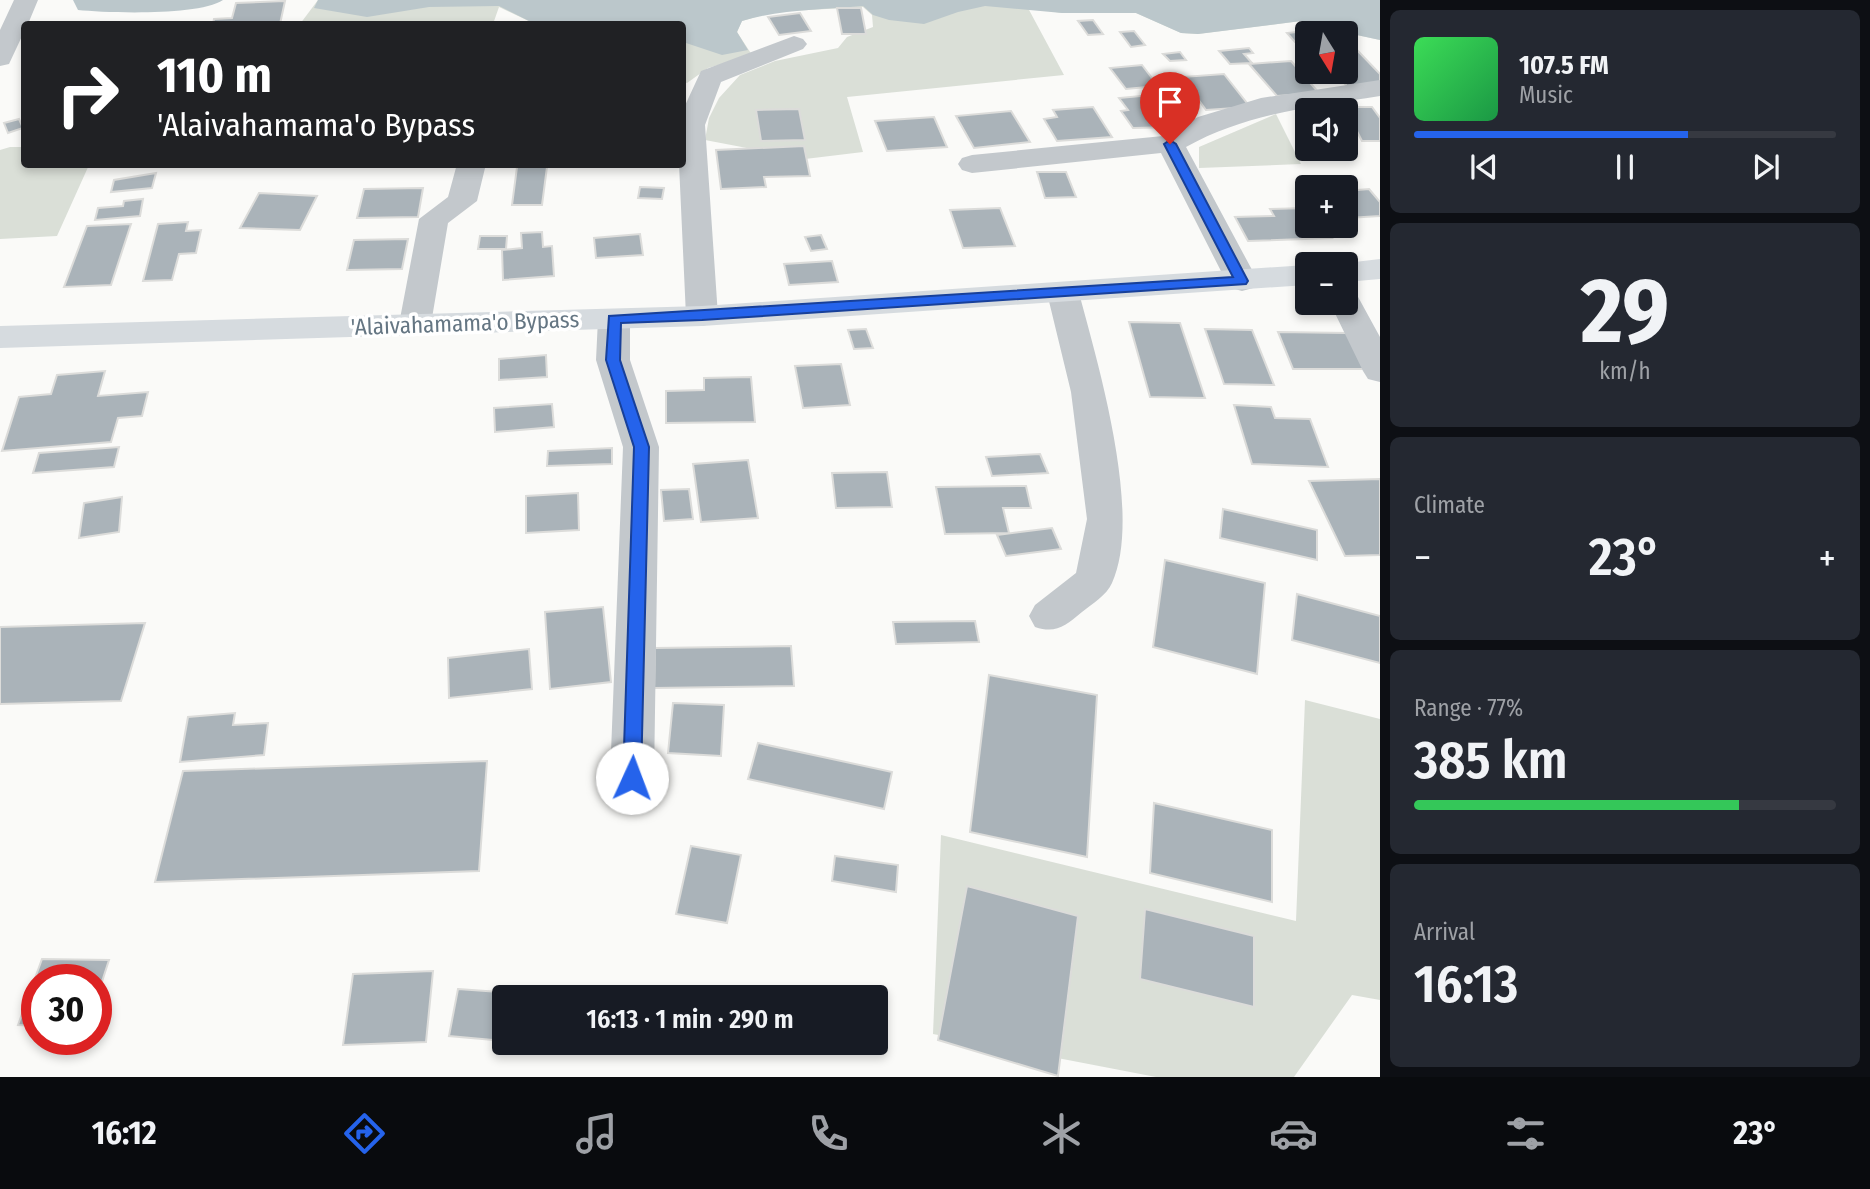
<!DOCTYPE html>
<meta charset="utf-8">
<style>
:root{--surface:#171b24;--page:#242831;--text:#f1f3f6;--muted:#9ea1a6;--line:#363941;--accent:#2563eb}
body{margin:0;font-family:"Fira Sans Condensed",sans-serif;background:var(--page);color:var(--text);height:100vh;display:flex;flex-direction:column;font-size:26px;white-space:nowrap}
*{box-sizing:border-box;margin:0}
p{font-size:23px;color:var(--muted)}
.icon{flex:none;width:38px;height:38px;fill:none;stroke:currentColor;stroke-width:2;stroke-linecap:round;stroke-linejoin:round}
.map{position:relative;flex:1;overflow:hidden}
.details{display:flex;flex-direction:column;gap:10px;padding:10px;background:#0d0f14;width:490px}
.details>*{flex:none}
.top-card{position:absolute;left:21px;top:21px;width:665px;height:147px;border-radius:7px;box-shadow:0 4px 10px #0003;background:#202124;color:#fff;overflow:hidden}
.needle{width:46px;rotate:169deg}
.tools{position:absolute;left:1295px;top:21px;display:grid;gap:14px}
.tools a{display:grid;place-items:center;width:63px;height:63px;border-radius:7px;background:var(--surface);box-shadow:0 4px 10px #0003;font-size:35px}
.speed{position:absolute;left:21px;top:964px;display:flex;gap:14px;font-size:35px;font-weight:700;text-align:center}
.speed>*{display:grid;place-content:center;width:91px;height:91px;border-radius:50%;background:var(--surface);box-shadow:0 4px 10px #0003;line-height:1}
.speed .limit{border:10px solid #d22;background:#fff;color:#111}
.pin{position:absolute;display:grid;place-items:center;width:60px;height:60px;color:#fff;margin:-72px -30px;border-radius:50% 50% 50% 0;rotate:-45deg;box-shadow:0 0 7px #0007}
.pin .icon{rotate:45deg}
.me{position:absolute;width:77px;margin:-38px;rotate:2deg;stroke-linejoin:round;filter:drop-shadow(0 0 5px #0008)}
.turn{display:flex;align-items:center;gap:24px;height:147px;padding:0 21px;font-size:32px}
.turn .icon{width:91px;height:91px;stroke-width:2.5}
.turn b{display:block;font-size:49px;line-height:60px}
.big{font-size:52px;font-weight:600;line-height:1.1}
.details .card{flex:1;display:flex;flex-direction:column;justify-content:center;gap:10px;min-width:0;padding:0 24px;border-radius:10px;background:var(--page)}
.details .dial{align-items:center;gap:0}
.dial b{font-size:91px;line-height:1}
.song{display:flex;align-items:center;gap:21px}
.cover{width:84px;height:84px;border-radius:10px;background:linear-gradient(135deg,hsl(130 70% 55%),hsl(140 70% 35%))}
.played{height:7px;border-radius:4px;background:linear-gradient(90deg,var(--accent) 65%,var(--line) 65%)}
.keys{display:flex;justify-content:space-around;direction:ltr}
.heat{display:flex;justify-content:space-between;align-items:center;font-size:38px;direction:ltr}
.charge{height:10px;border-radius:5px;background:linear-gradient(90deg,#34c759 77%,var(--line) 0)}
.trip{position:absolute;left:492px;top:985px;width:396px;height:70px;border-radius:7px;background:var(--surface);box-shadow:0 4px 10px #0003;font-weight:600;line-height:70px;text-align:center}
.menu{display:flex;height:112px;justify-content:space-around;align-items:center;background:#090b0e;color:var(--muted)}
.menu .icon{width:49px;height:49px}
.menu .selected{color:var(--accent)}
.menu b{font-size:32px;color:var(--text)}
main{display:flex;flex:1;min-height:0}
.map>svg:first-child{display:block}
.green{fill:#dadfd7}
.water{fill:#bbc7cb}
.building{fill:#aab3b9;stroke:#dcdcda;stroke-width:2}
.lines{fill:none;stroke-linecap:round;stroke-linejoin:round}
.minor{fill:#c3c8cc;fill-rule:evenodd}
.secondary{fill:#d6dbdf;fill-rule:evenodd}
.route{fill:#2563eb;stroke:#184099;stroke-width:2}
.labels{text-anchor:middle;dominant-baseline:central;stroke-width:7;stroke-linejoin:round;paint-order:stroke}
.street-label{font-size:23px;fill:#657683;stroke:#fff}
</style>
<main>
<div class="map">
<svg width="1380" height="1077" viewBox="0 0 1380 1077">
<rect width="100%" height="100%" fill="#fafaf8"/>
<!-- green -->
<path class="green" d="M318 0H1380V40L1343 32 1329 24 1301 21 1198 34 1181 33 1136 13H1062L1028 8 1064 75 847 97 863 152 805 159 705 140 709 118 719 98 740 75 775 61 838 48 847 37 873 27 872 15 863 7 772 12 742 21 737 32 752 55 708 68 687 83 683 82 682 24H535L499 7 493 24H300Z
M1276 114 1301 164 1199 168V147Z
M10 147H24V164L89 165 57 236 0 239V150Z
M1305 700 1380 719V1000L1352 995 1294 1077H1156L933 1034 941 835 1296 921Z"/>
<!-- water -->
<path class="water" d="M73 0H223C199 16 108 13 78 10Z
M318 0H1380V40L1343 32 1329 24 1301 21 1198 34 1181 33 1136 13H1062L985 6 958 12 924 24 889 20 873 15 863 6C822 10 781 9 742 21L737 32 748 50 722 55 683 42 682 24H535L499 6 429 7 367 17 314 8Z"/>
<!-- building -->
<path class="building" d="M285 1 280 24H213L214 19 232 18 236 3Z
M837 8H861L866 34H842Z
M800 13 811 31 779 35 768 17Z
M1093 20 1103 34 1088 35 1078 21Z
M1316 30 1319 33H1307V41L1295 42 1287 33Z
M1134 31 1145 45 1131 47 1120 32Z
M1249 48 1253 53 1244 54 1252 63 1230 64 1219 51Z
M1357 50 1380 74V83L1347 86 1333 72H1346V51Z
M1180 52 1186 60 1170 61 1163 54Z
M1291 61 1319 93 1277 96 1249 64Z
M1142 65 1158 86 1126 89 1110 68Z
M1224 74 1250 107 1206 110 1182 77Z
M1162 94 1184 123 1171 124 1173 127 1133 128 1121 111 1128 110 1119 98Z
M1093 107 1112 137 1057 141 1044 119 1057 117 1053 110Z
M1341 107H1372L1380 118V141H1362L1346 110Z
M799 109 805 140 761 141 756 110Z
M1011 111 1030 142 974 148 956 116Z
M934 117 947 147 887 151 875 121Z
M19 119 23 128 8 133 4 123Z
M804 146 810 176 764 177 766 187 721 189 716 150Z
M517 167H547L542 205H512Z
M1037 172H1066L1076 197 1045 198Z
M156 173 152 188 111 192 114 180Z
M640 187 664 188 662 199 638 198Z
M423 188 418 217 357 218 364 189Z
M1369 189 1380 202V216L1348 218 1346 191Z
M259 193 317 196 300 230 240 228Z
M143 199 140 216 95 220 98 208 123 206 124 201Z
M1000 208 1015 246 963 248 950 210Z
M1307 208V226H1324L1332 238 1248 241 1235 217 1274 216 1270 209Z
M188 222 186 231 201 230 196 253 179 254 172 280 143 281 158 224Z
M131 224 111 285 64 287 87 226Z
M542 232 543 247 552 246 554 276 503 280 502 250 522 248 521 233Z
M640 234 643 255 596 258 594 238Z
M821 235 827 249 811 251 805 237Z
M480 236H507L506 249H478Z
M408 239 402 269 347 270 354 240Z
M832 261 838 282 789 285 784 264Z
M1129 322 1180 323 1205 398 1150 397Z
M866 329 873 348 854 349 848 330Z
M1205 329 1252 330 1274 385 1224 384Z
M1278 332 1347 333 1365 369H1293Z
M546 355 547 377 499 380V359Z
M841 364 850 405 803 408 795 366Z
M105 371 98 396 148 392 142 416 118 418 111 442 2 451 19 397 51 394 57 375Z
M751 377 755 422 666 423V391L704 390V378Z
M552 404 554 427 495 432 494 408Z
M1234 405 1271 407 1275 418 1310 419 1328 467 1252 464Z
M119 447 114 467 33 473 39 453Z
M612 448V464L547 466 548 451Z
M1040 454 1048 473 992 476 986 457Z
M748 460 758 518 701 522 693 464Z
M887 472 892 507 836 508 832 473Z
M1380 479V555L1345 556 1309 481Z
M1026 486 1031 508H1003L1009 533 945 534 936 487Z
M689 489 693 519 664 521 661 490Z
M578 493 579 530 526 533V496Z
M122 497 119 532 79 538 84 503Z
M1223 509 1317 530V560L1220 538Z
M1052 528 1061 549 1006 556 997 535Z
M1165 560 1265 583 1257 674 1153 647Z
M1297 594 1380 616V663L1292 640Z
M603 607 611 682 550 689 545 612Z
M975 621 979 642 896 644 893 622Z
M145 623 121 701 0 704V627Z
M791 646 794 686 654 688 655 648Z
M529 649 532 689 449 698 448 658Z
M989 675 1097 695 1087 857 970 832Z
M673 703 724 705 721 756 668 753Z
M235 713 233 725 268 723 264 755 180 762 188 717Z
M758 743 892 772 884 809 748 779Z
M487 761 479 871 155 882 183 771Z
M1154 803 1272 830V902L1150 873Z
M691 846 741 855 727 923 676 914Z
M835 856 898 865 896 892 832 881Z
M967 886 1078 916 1058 1076 938 1040Z
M1145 909 1254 936V1007L1140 979Z
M42 959 109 960 96 1000V980H37V1026L18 1025Z
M433 971 426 1042 343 1045 353 974Z
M458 989 540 995 504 998V1041L449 1036Z"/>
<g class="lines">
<!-- minor -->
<path class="minor" d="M14 0H38L28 24H24V32L9 64 0 66V30Z
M794 36 803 39 807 44 803 49 721 82 705 125 718 316 714 323 702 326 690 323 686 316 679 164H682V112L701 71Z
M1380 80V96C1312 107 1247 113 1186 147L1258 281 1253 288 1242 291 1231 288 1226 281 1161 153 972 173 962 170 958 164 962 158 972 155 1163 136 1198 117 1261 98Z
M457 164H486L477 201 448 223 431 324 427 331 415 335 403 331 399 324 419 219 448 197Z
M1063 283 1074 286 1079 293C1098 364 1143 515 1112 583 1107 595 1092 604 1082 612 1065 626 1056 634 1035 627L1029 616 1035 605 1076 573 1087 519 1071 392 1047 293 1052 286Z
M1346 292 1357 295 1380 337V382L1368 379 1363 371 1330 303H1346Z
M614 309 626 312 630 319V360L659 447 654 778 648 792 632 797 616 792 610 778 623 447 596 360 598 319 602 312Z"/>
<!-- secondary -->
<path class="secondary" d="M1380 259V279L1346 282V264H1338Z
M1307 265V285L702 326 0 348V326L702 306Z"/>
</g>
<!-- route -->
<path class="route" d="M1170 140 1176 144 1248 281 1246 284 702 320 621 323 620 360 649 447 641 778 639 784H626L623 778 634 447 606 360 609 316 1233 277 1164 144Z"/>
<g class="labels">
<!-- street labels -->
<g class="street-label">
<text transform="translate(465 323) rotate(-2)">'Alaivahamama'o Bypass</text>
</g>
</g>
</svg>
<div class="tools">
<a><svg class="needle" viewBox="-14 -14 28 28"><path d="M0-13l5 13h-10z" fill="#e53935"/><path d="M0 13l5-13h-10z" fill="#9ea1a6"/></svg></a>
<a><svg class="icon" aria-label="sound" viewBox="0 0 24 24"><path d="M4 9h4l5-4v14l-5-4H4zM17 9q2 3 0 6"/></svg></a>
<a>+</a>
<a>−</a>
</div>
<div class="speed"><div class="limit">30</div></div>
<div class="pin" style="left:1170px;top:144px;background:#d93025"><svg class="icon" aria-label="arrive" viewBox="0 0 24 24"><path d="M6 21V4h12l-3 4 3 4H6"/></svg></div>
<svg class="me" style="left:632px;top:778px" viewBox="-20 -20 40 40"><circle r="19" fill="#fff"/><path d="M0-13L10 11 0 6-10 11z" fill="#2563eb"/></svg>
<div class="trip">16:13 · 1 min · 290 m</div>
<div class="top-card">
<div class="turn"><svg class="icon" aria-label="right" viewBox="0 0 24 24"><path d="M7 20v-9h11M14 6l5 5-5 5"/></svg><div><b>110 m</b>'Alaivahamama'o Bypass</div></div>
</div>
</div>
<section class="details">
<div class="card">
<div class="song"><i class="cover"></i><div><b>107.5 FM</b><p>Music</p></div></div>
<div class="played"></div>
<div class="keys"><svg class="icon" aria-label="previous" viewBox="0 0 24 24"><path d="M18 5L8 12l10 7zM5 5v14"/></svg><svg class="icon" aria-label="pause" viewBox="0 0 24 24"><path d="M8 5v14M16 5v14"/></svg><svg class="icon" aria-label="next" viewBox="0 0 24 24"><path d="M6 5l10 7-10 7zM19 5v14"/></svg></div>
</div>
<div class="card dial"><b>29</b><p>km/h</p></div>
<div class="card"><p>Climate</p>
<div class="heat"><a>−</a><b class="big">23°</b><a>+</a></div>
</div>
<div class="card"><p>Range · 77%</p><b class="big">385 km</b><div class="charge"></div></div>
<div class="card"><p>Arrival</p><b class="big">16:13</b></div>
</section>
</main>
<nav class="menu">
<b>16:12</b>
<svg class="icon selected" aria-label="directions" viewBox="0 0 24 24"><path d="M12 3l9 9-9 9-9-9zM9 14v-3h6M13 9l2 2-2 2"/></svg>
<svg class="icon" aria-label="music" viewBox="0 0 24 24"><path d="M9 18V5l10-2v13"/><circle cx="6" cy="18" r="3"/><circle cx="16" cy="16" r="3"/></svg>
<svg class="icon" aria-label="phone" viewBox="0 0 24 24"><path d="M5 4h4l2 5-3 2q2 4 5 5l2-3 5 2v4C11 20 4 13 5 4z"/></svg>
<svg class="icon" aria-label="climate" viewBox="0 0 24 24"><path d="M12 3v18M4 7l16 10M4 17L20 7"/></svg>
<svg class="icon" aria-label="car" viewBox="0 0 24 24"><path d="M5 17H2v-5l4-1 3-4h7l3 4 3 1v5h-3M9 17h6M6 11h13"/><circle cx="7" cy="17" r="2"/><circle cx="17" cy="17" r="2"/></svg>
<svg class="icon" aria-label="filters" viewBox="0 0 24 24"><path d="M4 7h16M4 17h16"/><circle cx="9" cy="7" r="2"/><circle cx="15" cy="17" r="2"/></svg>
<b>23°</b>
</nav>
